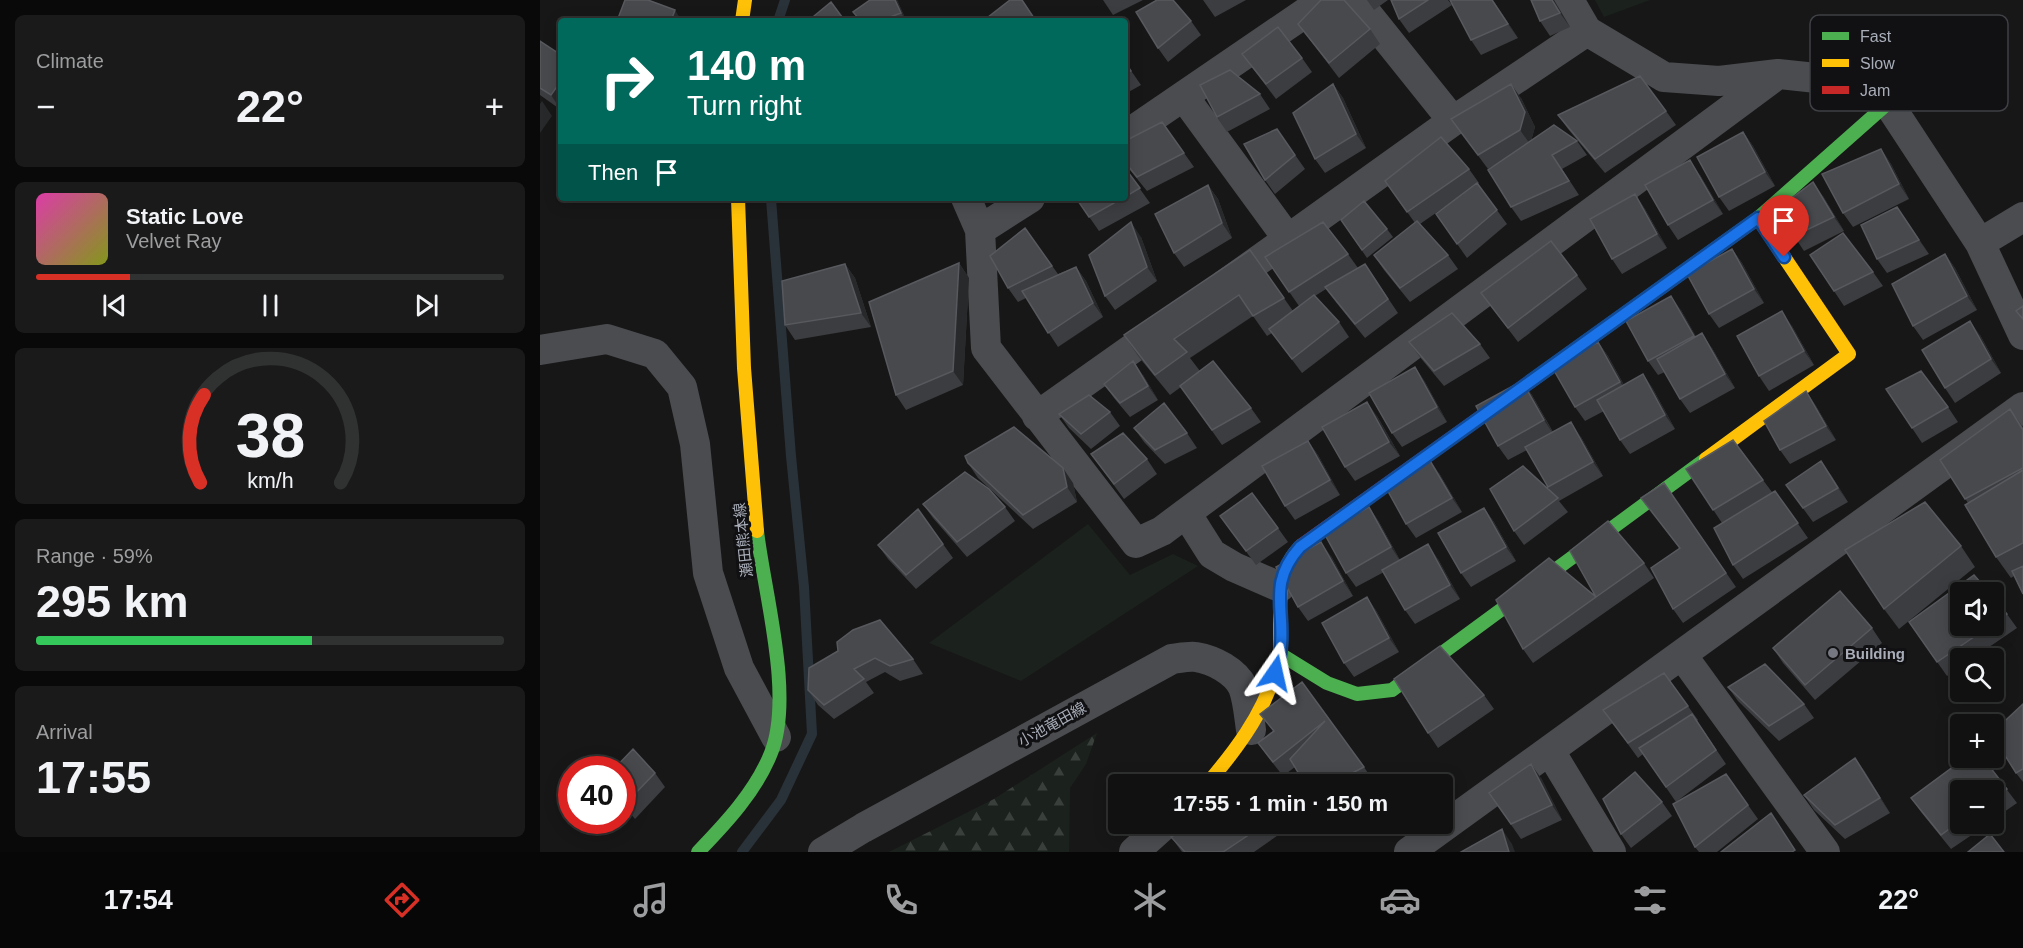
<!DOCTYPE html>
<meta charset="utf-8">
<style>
:root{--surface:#111;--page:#1a1a1a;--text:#f1f3f6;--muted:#9c9d9f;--line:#303131;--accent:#d93025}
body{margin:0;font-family:Arial,"Noto Sans JP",sans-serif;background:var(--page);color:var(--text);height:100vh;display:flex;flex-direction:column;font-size:22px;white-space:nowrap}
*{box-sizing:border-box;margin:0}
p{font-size:20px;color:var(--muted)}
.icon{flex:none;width:33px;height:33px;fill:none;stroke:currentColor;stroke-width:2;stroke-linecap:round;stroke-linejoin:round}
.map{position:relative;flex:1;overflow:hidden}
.sheet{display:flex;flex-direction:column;gap:15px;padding:15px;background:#090909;width:540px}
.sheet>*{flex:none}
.top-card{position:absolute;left:18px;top:18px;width:570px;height:183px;border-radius:6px;box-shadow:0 3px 15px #0003,0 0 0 2px var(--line);background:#00695c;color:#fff;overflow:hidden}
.controls{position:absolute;left:1410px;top:582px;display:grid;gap:12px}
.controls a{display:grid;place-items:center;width:54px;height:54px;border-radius:6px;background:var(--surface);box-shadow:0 3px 15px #0003,0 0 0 2px var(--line);font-size:30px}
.speed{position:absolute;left:18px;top:756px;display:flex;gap:12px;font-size:30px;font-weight:700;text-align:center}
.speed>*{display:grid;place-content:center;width:78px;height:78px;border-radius:50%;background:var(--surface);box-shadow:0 3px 15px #0003,0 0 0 2px var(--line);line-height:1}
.speed .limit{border:9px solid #d22;background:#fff;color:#111}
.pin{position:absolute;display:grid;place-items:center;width:51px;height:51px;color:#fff;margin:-62px -26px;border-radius:50% 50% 50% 0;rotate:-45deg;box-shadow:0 0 6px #0007}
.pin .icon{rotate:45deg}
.me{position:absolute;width:66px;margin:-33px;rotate:11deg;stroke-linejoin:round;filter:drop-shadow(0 0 4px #0008)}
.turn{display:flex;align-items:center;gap:21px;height:126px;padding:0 30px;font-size:27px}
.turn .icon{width:78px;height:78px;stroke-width:2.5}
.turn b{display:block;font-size:42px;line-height:51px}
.then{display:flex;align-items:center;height:57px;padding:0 30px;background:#0003;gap:12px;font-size:22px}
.big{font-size:45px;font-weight:600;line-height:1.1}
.sheet .widget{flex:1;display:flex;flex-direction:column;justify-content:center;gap:9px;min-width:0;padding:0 21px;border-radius:9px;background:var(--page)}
.sheet .dial{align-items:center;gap:0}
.dial svg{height:156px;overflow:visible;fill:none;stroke:var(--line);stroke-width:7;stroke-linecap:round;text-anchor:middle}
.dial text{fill:var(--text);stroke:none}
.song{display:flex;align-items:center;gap:18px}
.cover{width:72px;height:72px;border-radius:9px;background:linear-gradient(135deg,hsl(320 70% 55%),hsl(70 70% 35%))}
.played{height:6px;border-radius:3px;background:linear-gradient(90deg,var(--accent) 20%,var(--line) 20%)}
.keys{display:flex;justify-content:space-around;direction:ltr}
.heat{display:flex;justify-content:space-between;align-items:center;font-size:33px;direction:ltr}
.charge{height:9px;border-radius:4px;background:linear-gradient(90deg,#34c759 59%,var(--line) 0)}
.trip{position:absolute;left:568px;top:774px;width:345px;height:60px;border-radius:6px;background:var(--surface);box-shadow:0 3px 15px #0003,0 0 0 2px var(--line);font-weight:600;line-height:60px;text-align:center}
.tab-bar{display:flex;height:96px;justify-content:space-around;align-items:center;background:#070707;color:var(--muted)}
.tab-bar .icon{width:42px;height:42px}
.tab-bar .selected{color:var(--accent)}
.tab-bar b{font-size:27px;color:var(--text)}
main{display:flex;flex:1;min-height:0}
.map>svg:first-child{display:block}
.green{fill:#1b211c}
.forest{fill:url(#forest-firs)}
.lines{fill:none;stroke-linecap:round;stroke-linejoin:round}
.stream{stroke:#2a3239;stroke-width:10}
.street{stroke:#4b4c50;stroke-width:30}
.fast{stroke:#4caf50;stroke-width:14}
.slow{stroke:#ffc107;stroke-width:14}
.jam{stroke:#c62828;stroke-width:14}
.wall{fill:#3c3d40}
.shaded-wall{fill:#28292a}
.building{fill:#48494d;stroke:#57595e;stroke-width:1.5}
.route-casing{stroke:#114b97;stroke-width:15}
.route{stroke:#1a73e8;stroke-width:10}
.poi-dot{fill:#757880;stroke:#111113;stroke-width:2}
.labels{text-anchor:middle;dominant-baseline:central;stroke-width:6;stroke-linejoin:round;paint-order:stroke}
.street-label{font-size:15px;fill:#a8adb8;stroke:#111113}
.poi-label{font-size:15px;font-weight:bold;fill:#a8adb8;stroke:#111113;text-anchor:start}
.key{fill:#111113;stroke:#3e4045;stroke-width:1.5}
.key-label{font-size:16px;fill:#a8adb8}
</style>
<main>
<section class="sheet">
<div class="widget"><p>Climate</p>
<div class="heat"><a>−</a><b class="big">22°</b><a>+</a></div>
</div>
<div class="widget">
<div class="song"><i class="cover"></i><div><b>Static Love</b><p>Velvet Ray</p></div></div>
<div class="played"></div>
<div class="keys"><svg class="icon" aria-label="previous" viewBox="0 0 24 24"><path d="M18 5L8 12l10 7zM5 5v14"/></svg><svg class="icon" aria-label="pause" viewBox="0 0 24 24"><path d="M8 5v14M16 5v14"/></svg><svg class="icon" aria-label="next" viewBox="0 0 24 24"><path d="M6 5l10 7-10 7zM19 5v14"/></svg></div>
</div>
<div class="widget dial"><svg viewBox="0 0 100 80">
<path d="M14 69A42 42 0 1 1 86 69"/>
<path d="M14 69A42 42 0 0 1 16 24" stroke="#d93025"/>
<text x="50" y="56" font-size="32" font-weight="700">38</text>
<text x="50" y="72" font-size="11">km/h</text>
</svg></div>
<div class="widget"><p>Range · 59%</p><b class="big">295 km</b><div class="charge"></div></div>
<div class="widget"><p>Arrival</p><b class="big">17:55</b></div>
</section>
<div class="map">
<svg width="1483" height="852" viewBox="0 0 1483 852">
<defs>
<pattern id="forest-firs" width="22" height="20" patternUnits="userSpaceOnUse" patternTransform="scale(1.5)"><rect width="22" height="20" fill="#1b211c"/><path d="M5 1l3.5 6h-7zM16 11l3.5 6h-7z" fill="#393f3b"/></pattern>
</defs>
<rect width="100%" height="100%" fill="#171717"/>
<!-- green -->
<path class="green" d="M1055 0H1110L1064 17Z
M548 524 590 575 633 554 658 566 481 681 389 643Z"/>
<!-- forest -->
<path class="forest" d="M557 733 546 764 530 788 529 852H349L454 799Z"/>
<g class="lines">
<!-- stream -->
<path class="stream" d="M238 21 245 0
M202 852 241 800 272 734 264 587 251 456 231 199"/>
<!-- street -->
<path class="street" d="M816 0 913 121
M1029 0 1047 31 1124 77 1179 81 1238 74 1314 82 1348 103 1440 243 1483 335
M644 97 748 239
M585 136 784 0
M426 198 440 230 446 348 596 543 622 531 646 513 672 554 694 567 740 587
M440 230 490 198
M1440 243 1483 217
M684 285 913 121 1047 31
M0 350 67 339 115 354 142 387 155 444 168 573 199 668 236 737
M497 416 627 324
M646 513 1238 74
M1142 655 1285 852
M1010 751 1071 852
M283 852 323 828 632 659C640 658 649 656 656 657 674 660 695 671 703 687 708 700 709 716 711 730
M594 852 625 824
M869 852 1483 407"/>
<!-- fast -->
<path class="fast" d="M991 381 1218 218 1348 103
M740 654 787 683 817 694 852 690 1166 459
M158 852C186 823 216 791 231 753 254 696 224 592 217 531"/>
<!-- slow -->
<path class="slow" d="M202 21 205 0
M198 198 204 368 217 531
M1166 459 1309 354 1218 218
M667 784C695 751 721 717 734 676 736 667 740 658 740 649 742 613 732 573 762 545"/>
<!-- jam -->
<path class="jam" d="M762 545 991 381"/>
</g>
<!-- wall -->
<path class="wall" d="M357 0 366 20 363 21H319L313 12Z
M563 0H603L573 15Z
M663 0H706L675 17Z
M827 0H848L834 10Z
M851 0H908L912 5 869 33 859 19Z
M910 0H953L978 38 941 55 931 40Z
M991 0H1014L1030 27 1010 36 1000 21Z
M651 21 661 35 628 62 618 48Z
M758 24 830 29 840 44 799 78Z
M0 41 21 110 0 95Z
M702 54 762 58 772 72 736 99Z
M585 62 601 85 585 94Z
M793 84 803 98 826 148 785 173 775 159Z
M720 94 730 109 687 132 677 117Z
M981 98 995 127 991 141H1037L1047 155 1022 169 1039 195 981 221 971 207 962 161 948 169 911 119Z
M1126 111 1136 125 1065 173 1028 129 1018 115Z
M622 122 654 167 607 191 585 164V141Z
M737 129 765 169 735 194 725 180Z
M1203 132 1213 146 1235 186 1189 211 1179 197Z
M1341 149 1351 164 1369 199 1313 227 1303 213Z
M585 168 610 203 559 231 536 198H585Z
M929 169 939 183 938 184 967 224 927 258 896 214 916 199 880 224 908 255 918 269 870 302 844 270 834 255 875 223 845 181Z
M1160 175 1183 214 1138 240 1128 225Z
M668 185 678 199 692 238 644 267 634 253Z
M1095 194 1105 209 1127 248 1082 274 1072 259Z
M1283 196 1304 231 1264 251 1254 236Z
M1357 207 1389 254 1347 273 1337 259Z
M801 220 847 229 853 237 827 258Z
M485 228 518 274 536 267 546 281 563 317 518 347 486 298 478 302 468 288Z
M601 237 617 281 575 310 565 296Z
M1192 249 1202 263 1224 303 1179 328 1169 314Z
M710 250 753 311 759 306 725 257 808 254 818 268 825 264 858 313 825 338 795 301 786 289 775 296 799 322 809 337 762 373 732 333 727 336 713 316 650 358 660 371 711 408 721 422 682 445 641 387 630 395 598 356 584 335Z
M1405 254 1415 268 1437 310 1383 340 1373 326Z
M419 263 429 278 423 385 366 410 356 395Z
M305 264 315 278 331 327 255 340 245 325Z
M1333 272 1343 286 1304 306 1294 291Z
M1037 275 1047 289 978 342 941 293Z
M1141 310 1156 337 1172 348 1195 388 1150 413 1140 399 1125 372 1118 375 1108 361Z
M1252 326 1274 365 1229 391 1219 376Z
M1440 335 1461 373 1415 403 1405 388Z
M869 342 940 344 950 358 904 386 879 356Z
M1058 342 1068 356 1084 385 1103 374 1113 389 1135 429 1090 454 1080 440 1064 411 1045 421 1035 407Z
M875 367 885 382 907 422 862 447 852 433Z
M603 375 618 400 590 417 574 398 564 384Z
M982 381 992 395 1013 432 1041 437 1063 476 1019 501 1028 512 984 545 974 531 1010 491 987 450 968 460 958 446Z
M1266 391 1276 406 1296 440 1250 464 1240 450Z
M1408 407 1418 422 1382 443 1372 428Z
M1470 409 1483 427V594L1474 576 1471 578 1456 557 1428 503 1400 460Z
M570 412 580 426 551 449 529 428 519 414Z
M837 416 860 456 815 481 805 467Z
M594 428 647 433 657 448 625 464 604 442Z
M768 441 778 455 800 495 755 520 745 506Z
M551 454 607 459 617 474 584 499Z
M428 463 533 483 537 502 493 529 438 478Z
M1146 469 1223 480 1232 492 1235 491 1268 538 1203 579 1193 565 1182 523Z
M899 473 922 512 876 538 866 524Z
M1291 475 1308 502 1273 522 1246 485Z
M1124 483 1196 587 1143 623 1133 609 1139 548 1101 498Z
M383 504 465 507 475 521 427 557 393 518Z
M829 507 839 522 860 560 898 559 920 599 875 624 865 610 844 572 816 587 806 573Z
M944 508 954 522 976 561 931 587 921 573Z
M378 509 413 558 376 589 348 559 338 545Z
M680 516 738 528 748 542 716 565Z
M1421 546 1435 567 1359 629 1344 609Z
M791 556 813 596 768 621 758 607Z
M1104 563 1114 578 993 663 983 649Z
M827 597 837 612 859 652 814 677 804 663Z
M1454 598 1467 614 1477 628 1433 658H1420V667L1407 676 1369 622 1420 626H1454Z
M1332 628 1342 643 1275 700 1243 663 1233 648Z
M298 651 373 659 383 674 360 681 345 672 326 682 334 693 294 719 278 705 268 690Z
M1124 673 1158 720 1157 721 1186 764 1136 802 1103 754 1098 758 1063 710Z
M762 682 824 767 834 782 829 784H765L755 767 743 776 728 757 718 743 733 731 720 714Z
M1188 687 1264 704 1274 718 1239 741 1198 701Z
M944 695 954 709 898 748 888 733Z
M1483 704V782L1476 773Z
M1315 758 1325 772 1350 813 1305 839 1274 810 1264 795Z
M1425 758H1443L1477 803 1454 819V790H1420V824H1448L1411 849 1381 812 1371 798Z
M82 770 115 773 125 787 95 819 82 803Z
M1186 774 1218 819 1177 852H1159L1155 847Z
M1001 778 1022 820 981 839 949 793Z
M1122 802 1132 816 1091 848 1081 834Z
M651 824H744L747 829 714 852H642L631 837Z"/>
<!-- shaded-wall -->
<path class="shaded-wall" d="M355 0H357L366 20 361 13Z
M952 0H953L978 38 968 24Z
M1012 0H1014L1030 27 1020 13Z
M135 10 142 21H131Z
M21 81V110L11 95Z
M793 84 803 98 826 148 816 134Z
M971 84 981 98 995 127 990 144 980 130Z
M2 101 12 116 0 133V104Z
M1203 132 1213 146 1235 186 1225 172Z
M1341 149 1351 164 1369 199 1359 184Z
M1150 160 1160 175 1183 214 1173 200Z
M1273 182 1283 196 1304 231 1294 217Z
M668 185 678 199 692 238 682 223Z
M1095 194 1105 209 1127 248 1117 234Z
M1357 207 1367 221 1389 254 1379 240Z
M591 222 601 237 617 281 607 267Z
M1192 249 1202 263 1224 303 1214 289Z
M1405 254 1415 268 1437 310 1427 296Z
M419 263 429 278 423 385 413 371Z
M305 264 315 278 331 327 321 313Z
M536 267 546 281 563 317 553 303Z
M1131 296 1141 310 1164 350 1154 336Z
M1242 311 1252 326 1274 365 1264 351Z
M1430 321 1440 335 1461 373 1451 359Z
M1162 333 1172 348 1195 388 1185 374Z
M1058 342 1068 356 1090 396 1080 382Z
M593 361 603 375 618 400 608 386Z
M875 367 885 382 907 422 897 407Z
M1103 374 1113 389 1135 429 1125 415Z
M982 381 992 395 1014 435 1004 420Z
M1266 391 1276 406 1296 440 1286 426Z
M827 402 837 416 860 456 849 442Z
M1031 422 1041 437 1063 476 1053 462Z
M768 441 778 455 800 495 790 480Z
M889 459 899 473 922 512 912 498Z
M1281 461 1291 475 1308 502 1298 488Z
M523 468 533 483 537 502 527 487Z
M829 507 839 522 861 562 851 547Z
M944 508 954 522 976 561 966 547Z
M781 542 791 556 813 596 803 581Z
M888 544 898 559 920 599 910 585Z
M827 597 837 612 859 652 849 638Z
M1315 758 1325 772 1350 813 1340 798Z
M991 764 1001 778 1022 820 1012 805Z
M962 829 972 844 975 852H969Z"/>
<!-- building -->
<path class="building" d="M85 0H108L135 10 131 21H77Z
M330 0H355L361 13 339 21H321L313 12Z
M470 0H482L496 21H443Z
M617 0H633L651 21 618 48 596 12Z
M781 0H804L830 29 789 63 758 24Z
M851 0H888L859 19Z
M910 0H952L968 24 931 40Z
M991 0H1012L1020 13 1000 21Z
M291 2 305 21H268Z
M738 27 762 58 726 84 702 54Z
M0 41 21 55V81L11 95 0 88Z
M585 62 591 71 585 74Z
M690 70 720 94 677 117 660 85Z
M1100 76 1126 111 1055 159 1018 115Z
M793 84 816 134 775 159 753 113Z
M971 84 985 112 980 130 938 155 911 119Z
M622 122 644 153 597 177 585 162V141Z
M1014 125 1037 141 1012 155 1029 181 971 207 948 170Z
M737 129 755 155 725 180 704 144Z
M1203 132 1225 172 1179 197 1157 157Z
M901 137 929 169 867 212 845 181Z
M1341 149 1359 184 1303 213 1282 174Z
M1150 160 1173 200 1128 225 1105 185Z
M585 168 600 188 585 197Z
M1273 182 1294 217 1254 236 1237 209Z
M937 183 957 210 917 244 896 214Z
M668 185 682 223 634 253 615 214Z
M1095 194 1117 234 1072 259 1050 219Z
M536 198H583L549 217Z
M824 201 847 229 822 250 801 220Z
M1357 207 1379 240 1337 259 1321 225Z
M877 221 908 255 860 288 834 255Z
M591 222 607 267 565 296 549 255Z
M783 222 808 254 749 292 725 257Z
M485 228 512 266 468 288 450 256Z
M1303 233 1333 272 1294 291 1270 255Z
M1011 241 1037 275 968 328 941 293Z
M1192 249 1214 289 1169 314 1147 274Z
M710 250 744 298 713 316 699 295 634 339 647 352 615 375 584 335Z
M1405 254 1427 296 1373 326 1352 284Z
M419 263 413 371 356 395 329 302Z
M305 264 321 313 245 325 242 281Z
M825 264 848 299 815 324 785 287Z
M536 267 553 303 508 333 482 291Z
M774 295 799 322 752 359 729 329Z
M1131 296 1154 336 1108 361 1086 321Z
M1483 306V319L1476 311Z
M1242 311 1264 351 1219 376 1197 336Z
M912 313 940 344 894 371 869 342Z
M1430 321 1451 359 1405 388 1382 350Z
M1162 333 1185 374 1140 399 1117 359Z
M1058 342 1080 382 1035 407 1012 367Z
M593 361 608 386 580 403 564 384Z
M673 361 711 408 672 430 640 386Z
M875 367 897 407 852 433 829 393Z
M1381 371 1408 407 1372 428 1346 389Z
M1103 374 1125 415 1080 440 1057 400Z
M982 381 1004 420 958 446 936 406Z
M1266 391 1286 426 1240 450 1224 421Z
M549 395 570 412 541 434 519 414Z
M827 402 849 442 805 467 782 427Z
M624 403 647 433 615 450 594 428Z
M1470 409 1483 430V468L1425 499 1400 460Z
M1031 422 1053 462 1008 487 985 447Z
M474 427 523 468 527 487 483 515 428 463 425 456Z
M583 433 607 459 574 484 551 454Z
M1193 440 1223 480 1173 510 1146 469Z
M768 441 790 480 745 506 722 466Z
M889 459 912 498 866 524 844 484Z
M1281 461 1298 488 1263 508 1246 485Z
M983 466 1018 498 974 531 950 489Z
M1483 470V543L1456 557 1425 505Z
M425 472 449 489 465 507 417 542 383 504Z
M1124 483 1186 573 1133 609 1111 568 1140 548 1101 498Z
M1235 491 1258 523 1193 565 1174 528Z
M712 493 738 528 706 551 680 516Z
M1385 502 1421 546 1344 609 1305 550Z
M829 507 851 547 806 573 784 533Z
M944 508 966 547 921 573 898 533Z
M378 509 403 544 366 575 338 545Z
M1068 521 1104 563 1056 597 1030 551Z
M781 542 803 581 758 607 736 567Z
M888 544 910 585 865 610 842 570Z
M1009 558 1056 597 983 649 956 600Z
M1483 566V594L1472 571Z
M1434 575 1449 592H1420V626H1450L1397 662 1369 622Z
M1300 591 1332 628 1265 685 1233 648Z
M827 597 849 638 804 663 782 623Z
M1454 598 1467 614 1454 623Z
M340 620 373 659 350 666 335 658 314 669 324 679 284 705 268 690 269 668 298 651 297 642 313 630Z
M900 646 944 695 888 733 854 679Z
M1225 664 1264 704 1229 726 1188 687Z
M1124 673 1148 706 1088 743 1063 710Z
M762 682 824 767 791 784H765L750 759 785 721 733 762 718 743 734 731 720 714Z
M1483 704V769L1476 773 1454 738V731Z
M1152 714 1176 750 1126 787 1099 748Z
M93 749 115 773 85 804 82 802V770H73Z
M1315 758 1340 798 1295 825 1264 795Z
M1425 758H1443L1467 789 1454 798V790H1420V821L1401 835 1371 798Z
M991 764 1012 805 971 824 949 793Z
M1095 772 1122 802 1081 834 1063 799Z
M1186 774 1208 805 1155 847 1133 804Z
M1231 813 1255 850 1252 852H1181Z
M651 824H725L683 852H645L631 837Z
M962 829 969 852H921Z
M1450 834 1464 852H1428Z"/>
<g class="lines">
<defs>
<path id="route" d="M735 673C736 667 739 661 740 654 747 612 726 585 760 547L1218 218 1244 257"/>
</defs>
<!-- route casing -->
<use href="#route" class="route-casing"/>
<!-- route -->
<use href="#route" class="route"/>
</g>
<!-- markers -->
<circle class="poi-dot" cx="1293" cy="653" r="6"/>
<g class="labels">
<!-- street labels -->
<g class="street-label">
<text transform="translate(203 540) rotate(-96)">瀬田熊本線</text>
<text transform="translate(512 724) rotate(-29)">小池竜田線</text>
</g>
<!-- poi labels -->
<g class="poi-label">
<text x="1305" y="653">Building</text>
</g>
</g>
<!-- legend -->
<rect x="1270" y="15" width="198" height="96" rx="9" class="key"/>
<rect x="1282" y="32" width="27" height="8" fill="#4caf50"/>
<rect x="1282" y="59" width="27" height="8" fill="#ffc107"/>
<rect x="1282" y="86" width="27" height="8" fill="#c62828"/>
<g class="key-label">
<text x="1320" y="42">Fast</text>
<text x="1320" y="69">Slow</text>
<text x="1320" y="96">Jam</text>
</g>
</svg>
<div class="controls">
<a><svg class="icon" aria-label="sound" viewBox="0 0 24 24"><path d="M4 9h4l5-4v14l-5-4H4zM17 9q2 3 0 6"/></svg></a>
<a><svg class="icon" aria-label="search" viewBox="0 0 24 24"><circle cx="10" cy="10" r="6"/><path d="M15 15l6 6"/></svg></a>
<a>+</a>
<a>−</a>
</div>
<div class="speed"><div class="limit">40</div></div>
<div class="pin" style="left:1244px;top:257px;background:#d93025"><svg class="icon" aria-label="arrive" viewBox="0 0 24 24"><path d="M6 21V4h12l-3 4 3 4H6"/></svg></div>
<svg class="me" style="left:735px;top:673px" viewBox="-20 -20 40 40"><path d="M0-17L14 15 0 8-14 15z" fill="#1a73e8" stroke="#fff" stroke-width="4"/></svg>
<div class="trip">17:55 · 1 min · 150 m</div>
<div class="top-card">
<div class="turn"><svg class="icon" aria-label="right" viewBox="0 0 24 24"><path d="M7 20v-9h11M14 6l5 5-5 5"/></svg><div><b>140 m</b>Turn right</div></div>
<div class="then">Then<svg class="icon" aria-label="arrive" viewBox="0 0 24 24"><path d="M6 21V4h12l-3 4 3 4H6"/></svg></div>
</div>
</div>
</main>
<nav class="tab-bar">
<b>17:54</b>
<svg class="icon selected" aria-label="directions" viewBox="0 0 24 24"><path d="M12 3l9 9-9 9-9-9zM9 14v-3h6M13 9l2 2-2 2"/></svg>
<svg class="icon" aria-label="music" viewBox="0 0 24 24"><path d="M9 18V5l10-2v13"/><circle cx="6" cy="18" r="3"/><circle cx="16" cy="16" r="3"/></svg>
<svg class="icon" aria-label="phone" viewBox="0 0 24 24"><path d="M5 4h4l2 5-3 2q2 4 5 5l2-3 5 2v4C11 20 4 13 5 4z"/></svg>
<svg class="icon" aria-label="climate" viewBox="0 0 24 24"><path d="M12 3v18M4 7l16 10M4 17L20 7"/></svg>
<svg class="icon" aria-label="car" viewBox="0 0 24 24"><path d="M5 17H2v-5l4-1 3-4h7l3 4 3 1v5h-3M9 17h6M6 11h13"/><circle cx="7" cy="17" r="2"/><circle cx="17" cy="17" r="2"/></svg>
<svg class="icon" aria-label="filters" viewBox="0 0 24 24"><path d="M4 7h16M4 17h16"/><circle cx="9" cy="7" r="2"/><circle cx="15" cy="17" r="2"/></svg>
<b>22°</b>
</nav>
